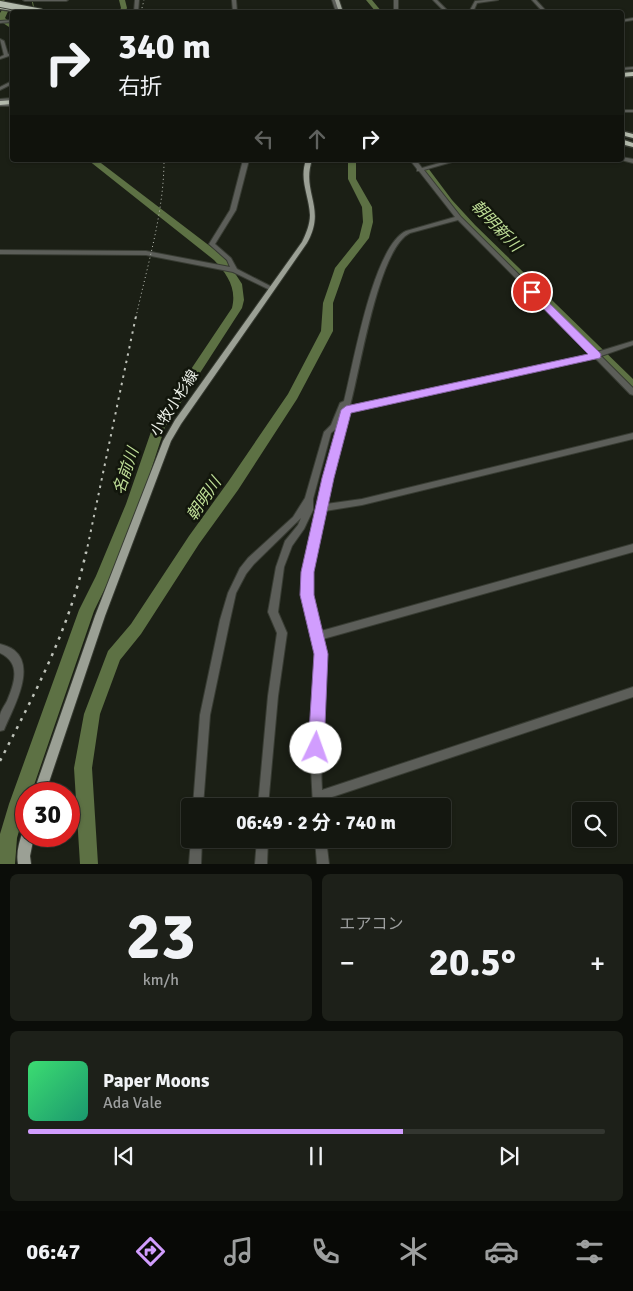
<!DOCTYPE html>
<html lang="ja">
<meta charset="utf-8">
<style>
:root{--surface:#141710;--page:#1d2019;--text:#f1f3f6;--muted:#9d9f9f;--line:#333630;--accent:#d19dfe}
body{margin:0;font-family:Signika,"Noto Sans JP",sans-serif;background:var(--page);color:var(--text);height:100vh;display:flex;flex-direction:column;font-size:19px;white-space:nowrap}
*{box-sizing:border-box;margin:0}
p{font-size:16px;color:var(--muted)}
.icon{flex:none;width:28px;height:28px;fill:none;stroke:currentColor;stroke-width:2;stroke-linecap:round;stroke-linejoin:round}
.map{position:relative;height:864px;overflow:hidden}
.panel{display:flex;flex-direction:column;gap:10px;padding:10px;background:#0b0d09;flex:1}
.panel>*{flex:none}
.guide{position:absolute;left:10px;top:10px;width:614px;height:152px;border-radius:5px;box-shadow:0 1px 4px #0004,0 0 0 1px var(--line);background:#141710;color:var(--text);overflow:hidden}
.controls{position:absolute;left:572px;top:802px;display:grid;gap:10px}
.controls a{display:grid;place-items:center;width:45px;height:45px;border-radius:5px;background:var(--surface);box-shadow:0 1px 4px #0004,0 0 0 1px var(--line);font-size:25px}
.speed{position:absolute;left:15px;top:782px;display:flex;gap:10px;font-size:25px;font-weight:700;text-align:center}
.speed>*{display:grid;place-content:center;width:65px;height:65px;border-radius:50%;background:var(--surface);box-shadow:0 1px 4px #0004,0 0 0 1px var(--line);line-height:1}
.speed .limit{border:8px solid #d22;background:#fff;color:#111}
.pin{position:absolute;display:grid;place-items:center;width:42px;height:42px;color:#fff;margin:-21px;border:2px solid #fff;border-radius:50%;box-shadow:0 1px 5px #0007}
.me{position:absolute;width:55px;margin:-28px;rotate:3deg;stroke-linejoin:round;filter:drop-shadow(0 0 4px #0008)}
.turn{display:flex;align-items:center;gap:18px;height:105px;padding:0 25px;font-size:22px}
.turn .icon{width:65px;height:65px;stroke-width:2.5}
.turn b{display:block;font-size:35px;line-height:42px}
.lanes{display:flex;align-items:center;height:48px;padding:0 25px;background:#0003;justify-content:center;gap:25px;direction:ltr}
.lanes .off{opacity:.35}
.big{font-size:38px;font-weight:700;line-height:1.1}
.panel .tile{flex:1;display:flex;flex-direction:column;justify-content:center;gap:8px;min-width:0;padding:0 18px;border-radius:8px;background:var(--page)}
.panel .dial{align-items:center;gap:0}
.dial b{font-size:65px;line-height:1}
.song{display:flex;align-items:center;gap:15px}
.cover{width:60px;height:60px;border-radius:8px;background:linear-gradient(135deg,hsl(140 70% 55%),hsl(160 70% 35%))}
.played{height:5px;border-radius:2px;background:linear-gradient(90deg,var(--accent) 65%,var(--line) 65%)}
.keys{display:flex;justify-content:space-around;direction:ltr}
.heat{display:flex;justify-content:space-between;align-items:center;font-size:28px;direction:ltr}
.panel .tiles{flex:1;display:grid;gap:10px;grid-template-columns:1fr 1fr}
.tile:last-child{grid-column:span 2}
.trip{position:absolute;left:181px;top:798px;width:270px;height:50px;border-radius:5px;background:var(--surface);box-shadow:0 1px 4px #0004,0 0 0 1px var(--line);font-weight:700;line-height:50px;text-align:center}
.tab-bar{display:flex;height:80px;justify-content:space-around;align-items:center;background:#080906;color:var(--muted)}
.tab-bar .icon{width:35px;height:35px}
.tab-bar .current{color:var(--accent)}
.tab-bar b{font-size:22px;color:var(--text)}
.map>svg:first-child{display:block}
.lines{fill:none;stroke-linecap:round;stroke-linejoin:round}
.stream{stroke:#5d7144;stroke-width:1}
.river{fill:#5d7144;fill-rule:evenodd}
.minor-casing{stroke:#383c33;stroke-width:2}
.major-casing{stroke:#383c33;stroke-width:2}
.highway-casing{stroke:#383c33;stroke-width:3}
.minor{fill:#5c5e59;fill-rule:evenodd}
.major{fill:#9ba095;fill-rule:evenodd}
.highway{fill:#b3baac;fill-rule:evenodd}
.rail-far2{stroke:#bec2b9;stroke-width:1;stroke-dasharray:1 3;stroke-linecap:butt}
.rail-far1{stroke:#bec2b9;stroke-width:2;stroke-dasharray:2.5 5;stroke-linecap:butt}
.rail{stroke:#bec2b9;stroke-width:2.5;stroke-dasharray:3 6;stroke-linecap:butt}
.highway-bridge-casing{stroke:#383c33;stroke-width:8;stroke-linecap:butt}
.highway-bridge{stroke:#b3baac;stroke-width:6}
.route{fill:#d19dfe;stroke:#8866a5}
.labels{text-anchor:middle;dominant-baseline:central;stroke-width:5;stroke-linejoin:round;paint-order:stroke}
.street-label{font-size:15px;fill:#edf1e9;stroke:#12160c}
.water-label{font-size:16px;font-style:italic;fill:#bfde97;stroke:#12160c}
</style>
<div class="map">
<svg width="633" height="864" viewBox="0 0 633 864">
<rect width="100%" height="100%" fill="#1b1f15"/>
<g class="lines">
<!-- stream -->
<path class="stream" d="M32 0 34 9"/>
<!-- river -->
<path class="river" d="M0 0H4L10 7 5 18 12 24V29L0 21V13L4 7Z
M119 0H125L127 8 125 12H119L121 8Z
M366 0H372L382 12H376Z
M88 160H97L215 250 227 261 242 284 244 300 242 308 165 427 140 504 110 578 94 611 31 794H26V806L17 838 15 864H0V834L9 804 79 610 96 576 126 504 153 426 232 308C237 288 227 274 214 260Z
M348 160H356V179L372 207 373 222 369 238 345 269 333 303V331L297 399 238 490 199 544 141 634 120 660 100 714 92 768 98 864H80L74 768 84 714 108 651 131 624 189 536 228 482 288 394 321 331 323 303 335 268 359 238 363 222 362 207 348 179Z
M425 167 428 168 452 200 475 225 633 379V390L629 389 469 229 446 204 422 172V168Z"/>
<defs>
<path id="minor" d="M23 0H68L66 1H25Z
M135 0H139L138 12H134Z
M232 0H236L237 12H233Z
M332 0H336L340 12H336Z
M394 0H398V12H394Z
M433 0H437L449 12H445Z
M485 0H498L477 3 473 12H469L475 1Z
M532 0H536L547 12H543Z
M633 18V20L621 22V20Z
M12 20V22L0 23V21Z
M0 39 4 41 8 54 12 53V55L0 59V57L4 55Z
M633 67V69L621 70V68Z
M10 82H12V84L0 90V87Z
M12 98V100L0 101V99Z
M0 104H12V106H0Z
M621 110H633V112H621Z
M621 157 633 159V163L621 160Z
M243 160H249L236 210 215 244 231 258 237 269 274 288V290H270L233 272 146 255 0 254V250L146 251 230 267 227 260 209 244 230 210Z
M410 160H416L422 168 450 160H459L424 170 461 217 597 352 633 341V345L601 356 633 388V395L630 394 595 358 349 412 326 504 362 499 633 433V439L362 505 325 511 310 584 314 602 321 631 633 544V552L323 639C327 659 326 680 325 701 323 730 320 760 322 790L633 687V697L323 800V806H313L311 768 316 656 314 638 305 602 302 584 317 508 338 427 331 433 313 499V510L304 529 292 546 284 567 278 612 287 633 278 696 268 806H258L268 696 277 633 268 612 276 567 285 541 298 525 301 518 254 564 246 574 236 593 230 620 210 715 203 806H193L200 715 220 620 228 593 240 568 248 558 293 517 305 498 324 432 331 425 340 403 344 401C353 366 373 246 406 231L455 217 419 171H417V169ZM458 220 591 354 350 406C360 372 378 248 410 233Z
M0 644C4 645 10 647 14 650 37 668 12 710 4 730L0 731C0 726 0 720 0 715 1 710 5 705 7 701 15 682 21 663 0 653Z
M191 839H202L201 864H189Z
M257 839H268L267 864H255Z
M315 839H326L329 864H317Z"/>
<path id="major" d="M335 0H339L343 12H339Z
M306 160H312C301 192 327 208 307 243L181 424 171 441 105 616 45 794H33L95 616 163 441 175 420 302 242C306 234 310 224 310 215 309 195 299 180 306 160Z
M26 830V836H34L30 856 31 864H18C16 853 19 842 23 831Z"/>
<path id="highway" d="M0 5 26 10 29 12H20L0 9Z
M633 72V76L621 77V73Z
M12 100V104L0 105V101Z
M621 131 633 134V138L621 135Z
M621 139 633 143V147L621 144Z"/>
</defs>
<!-- minor casing -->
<use href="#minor" class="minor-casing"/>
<!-- major casing -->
<use href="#major" class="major-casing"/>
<!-- highway casing -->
<use href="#highway" class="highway-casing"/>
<!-- minor -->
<use href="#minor" class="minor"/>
<!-- major -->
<use href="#major" class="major"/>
<!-- highway -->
<use href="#highway" class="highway"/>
<!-- rail-far2 -->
<path class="rail-far2" d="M141 12 144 0
M136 317C147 266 164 213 164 160"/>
<!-- rail-far1 -->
<path class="rail-far1" d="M86 554 136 316"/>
<!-- rail -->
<path class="rail" d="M0 761C35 693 70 628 86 552"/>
<defs>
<path id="highway-bridge" d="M0 4 42 12"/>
</defs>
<!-- highway-bridge casing -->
<use href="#highway-bridge" class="highway-bridge-casing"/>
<!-- highway-bridge -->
<use href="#highway-bridge" class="highway-bridge"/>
</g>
<!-- route -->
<path class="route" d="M532 289 536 290 600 353 601 355 600 358 351 413 334 478 314 572V595L328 654 324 748 322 754 316 756 311 754 308 748 314 654 300 595 301 572 322 478 341 410 346 406 588 354 529 294 527 292Z"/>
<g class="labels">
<!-- street labels -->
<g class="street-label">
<text transform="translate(174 403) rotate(-57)">小牧小杉線</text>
</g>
<!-- water labels -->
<g class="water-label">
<text transform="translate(496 226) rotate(46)">朝明新川</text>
<text transform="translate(126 471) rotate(-71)">名前川</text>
<text transform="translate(204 499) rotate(-56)">朝明川</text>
</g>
</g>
</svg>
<div class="controls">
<a><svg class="icon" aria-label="search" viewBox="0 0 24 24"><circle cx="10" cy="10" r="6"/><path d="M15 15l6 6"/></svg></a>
</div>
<div class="speed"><div class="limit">30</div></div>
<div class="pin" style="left:532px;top:292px;background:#d93025"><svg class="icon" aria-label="arrive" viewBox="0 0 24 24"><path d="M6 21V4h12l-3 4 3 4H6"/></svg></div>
<svg class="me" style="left:316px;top:748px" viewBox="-20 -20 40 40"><circle r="19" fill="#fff"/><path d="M0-13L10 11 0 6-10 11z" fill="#d19dfe"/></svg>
<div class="trip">06:49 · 2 分 · 740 m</div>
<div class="guide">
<div class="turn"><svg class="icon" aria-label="right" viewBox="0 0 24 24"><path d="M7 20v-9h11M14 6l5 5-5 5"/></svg><div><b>340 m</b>右折</div></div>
<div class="lanes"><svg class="icon off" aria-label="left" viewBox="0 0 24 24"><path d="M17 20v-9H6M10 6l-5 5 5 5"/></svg><svg class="icon off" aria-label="ahead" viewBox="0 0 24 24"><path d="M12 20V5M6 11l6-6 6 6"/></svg><svg class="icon" aria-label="right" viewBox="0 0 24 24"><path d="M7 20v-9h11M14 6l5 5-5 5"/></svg></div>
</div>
</div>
<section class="panel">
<div class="tiles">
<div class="tile dial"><b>23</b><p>km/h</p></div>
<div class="tile"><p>エアコン</p>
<div class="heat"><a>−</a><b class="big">20.5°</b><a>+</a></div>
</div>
<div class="tile">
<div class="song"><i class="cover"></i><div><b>Paper Moons</b><p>Ada Vale</p></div></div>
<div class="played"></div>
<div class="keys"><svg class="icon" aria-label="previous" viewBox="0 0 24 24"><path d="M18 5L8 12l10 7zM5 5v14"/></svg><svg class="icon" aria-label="pause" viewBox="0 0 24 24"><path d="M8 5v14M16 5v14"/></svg><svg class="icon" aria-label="next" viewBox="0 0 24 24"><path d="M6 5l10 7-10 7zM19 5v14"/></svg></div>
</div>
</div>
</section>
<nav class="tab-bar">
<b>06:47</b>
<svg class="icon current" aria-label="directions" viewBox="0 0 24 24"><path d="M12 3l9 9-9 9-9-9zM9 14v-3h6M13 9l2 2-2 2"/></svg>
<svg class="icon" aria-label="music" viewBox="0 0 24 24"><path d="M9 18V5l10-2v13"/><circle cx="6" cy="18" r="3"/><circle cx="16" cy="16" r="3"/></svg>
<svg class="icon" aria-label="phone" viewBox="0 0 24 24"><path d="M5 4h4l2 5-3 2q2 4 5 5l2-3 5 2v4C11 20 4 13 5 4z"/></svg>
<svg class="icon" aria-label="climate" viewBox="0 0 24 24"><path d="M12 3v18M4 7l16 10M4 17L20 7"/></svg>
<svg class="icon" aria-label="car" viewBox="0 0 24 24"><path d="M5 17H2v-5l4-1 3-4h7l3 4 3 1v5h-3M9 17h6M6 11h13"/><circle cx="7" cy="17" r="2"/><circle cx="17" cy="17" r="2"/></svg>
<svg class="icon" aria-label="filters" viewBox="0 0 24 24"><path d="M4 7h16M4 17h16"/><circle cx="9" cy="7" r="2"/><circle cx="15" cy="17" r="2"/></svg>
</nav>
